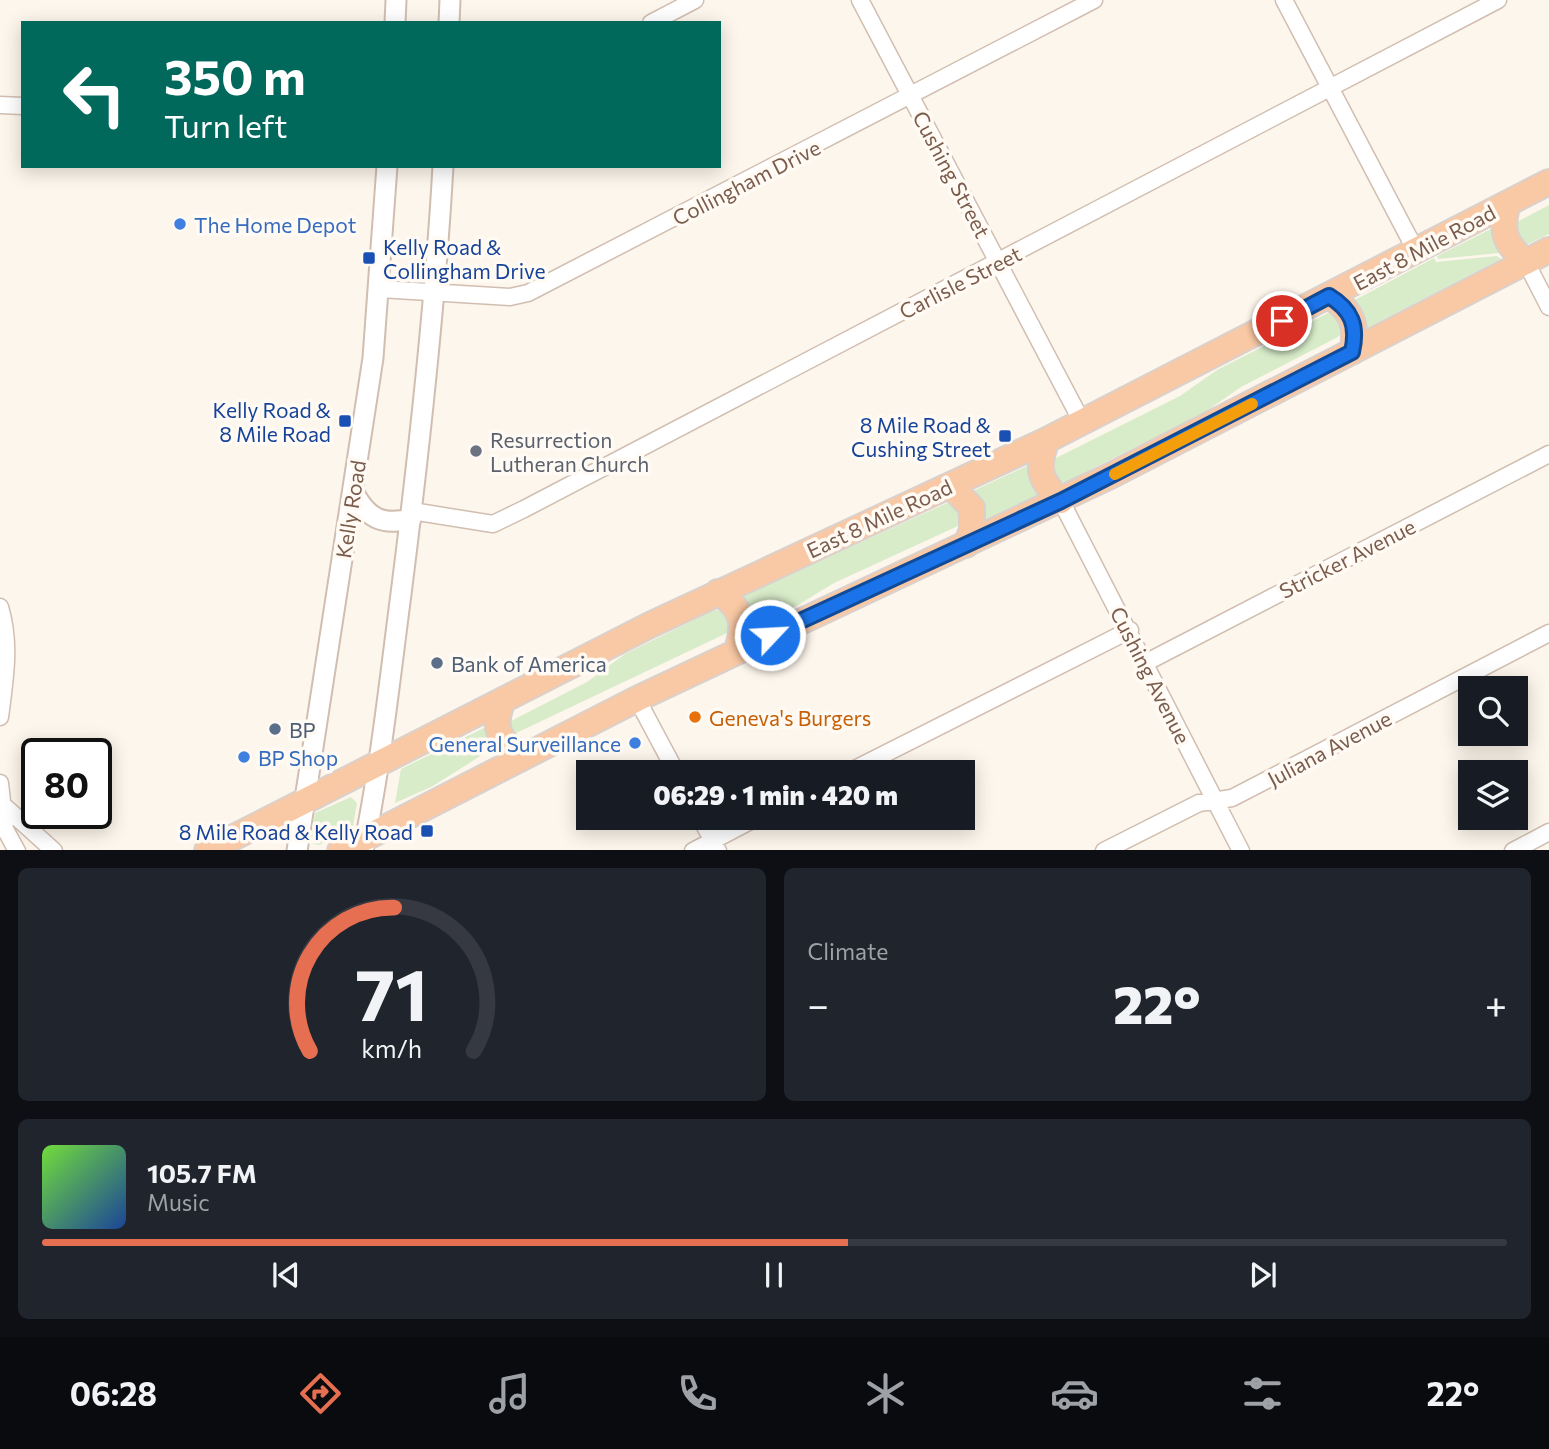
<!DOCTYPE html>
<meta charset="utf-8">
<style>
:root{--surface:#171b24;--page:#20242c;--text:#f1f3f6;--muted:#9ea1a6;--line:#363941;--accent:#e76f51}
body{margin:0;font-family:Commissioner,sans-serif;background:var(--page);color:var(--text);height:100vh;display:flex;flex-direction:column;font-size:26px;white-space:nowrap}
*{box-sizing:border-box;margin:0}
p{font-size:23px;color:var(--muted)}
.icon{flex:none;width:38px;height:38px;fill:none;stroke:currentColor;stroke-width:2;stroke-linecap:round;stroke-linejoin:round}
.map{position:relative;height:850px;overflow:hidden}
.side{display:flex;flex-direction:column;gap:18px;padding:18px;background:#0d0f14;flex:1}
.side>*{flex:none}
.banner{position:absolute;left:21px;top:21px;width:700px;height:147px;border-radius:0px;box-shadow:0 4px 18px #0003;background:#00695c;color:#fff;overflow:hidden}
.buttons{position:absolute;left:1458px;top:676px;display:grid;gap:14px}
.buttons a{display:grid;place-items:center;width:70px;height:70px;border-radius:0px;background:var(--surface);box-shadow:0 4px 18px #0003;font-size:35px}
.speed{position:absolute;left:21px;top:738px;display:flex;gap:14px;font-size:35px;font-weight:700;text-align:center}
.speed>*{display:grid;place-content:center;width:91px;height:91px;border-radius:50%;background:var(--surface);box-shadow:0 4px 18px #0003;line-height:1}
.speed .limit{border:4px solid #111;border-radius:10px;background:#fff;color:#111}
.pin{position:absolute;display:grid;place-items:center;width:60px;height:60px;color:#fff;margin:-30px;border:4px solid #fff;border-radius:50%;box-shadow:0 2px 7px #0007}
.me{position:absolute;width:77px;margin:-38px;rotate:65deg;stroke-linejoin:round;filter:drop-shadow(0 0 5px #0008)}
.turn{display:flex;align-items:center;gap:24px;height:147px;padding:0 28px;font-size:32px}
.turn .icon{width:91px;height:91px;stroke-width:2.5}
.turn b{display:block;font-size:49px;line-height:60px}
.big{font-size:52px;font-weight:800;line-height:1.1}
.side .card{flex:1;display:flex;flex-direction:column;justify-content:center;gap:10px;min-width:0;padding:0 24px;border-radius:10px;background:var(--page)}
.side .dial{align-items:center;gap:0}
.dial svg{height:182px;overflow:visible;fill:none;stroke:var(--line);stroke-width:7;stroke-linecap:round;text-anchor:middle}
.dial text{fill:var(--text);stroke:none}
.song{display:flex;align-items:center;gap:21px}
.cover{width:84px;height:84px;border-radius:10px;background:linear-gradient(135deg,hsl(100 70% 55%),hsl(220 70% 35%))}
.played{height:7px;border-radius:4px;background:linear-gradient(90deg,var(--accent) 55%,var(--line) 55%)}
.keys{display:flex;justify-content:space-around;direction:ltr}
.heat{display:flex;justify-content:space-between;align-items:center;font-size:38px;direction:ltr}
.side .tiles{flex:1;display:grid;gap:18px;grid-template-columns:1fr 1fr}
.card:last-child{grid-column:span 2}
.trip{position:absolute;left:576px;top:760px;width:399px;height:70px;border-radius:0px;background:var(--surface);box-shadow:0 4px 18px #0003;font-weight:800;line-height:70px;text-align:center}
.tab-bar{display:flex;height:112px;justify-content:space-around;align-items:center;background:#090b0e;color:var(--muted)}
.tab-bar .icon{width:49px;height:49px}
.tab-bar .selected{color:var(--accent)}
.tab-bar b{font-size:32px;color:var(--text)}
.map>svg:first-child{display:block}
.green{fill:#d8ecc9}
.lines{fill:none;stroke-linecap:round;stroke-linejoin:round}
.minor-casing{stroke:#d1beb0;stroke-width:19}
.tertiary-casing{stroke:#d1beb0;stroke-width:23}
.trunk-casing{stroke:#dad1cd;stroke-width:28}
.minor{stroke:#fff;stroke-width:16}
.tertiary{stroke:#fff;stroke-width:19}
.trunk{stroke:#f9c8a4;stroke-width:24}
.route-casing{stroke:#114b97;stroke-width:18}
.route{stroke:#1a73e8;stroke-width:12}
.slow{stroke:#f59e0b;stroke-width:12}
.shop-dot{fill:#3f7fe0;stroke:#fffaf3;stroke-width:2.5}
.transit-dot{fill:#1a4fb4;stroke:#fffaf3;stroke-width:2.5}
.worship-dot{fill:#6b7280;stroke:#fffaf3;stroke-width:2.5}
.service-dot{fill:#5c6f8a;stroke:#fffaf3;stroke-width:2.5}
.food-dot{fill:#e8710a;stroke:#fffaf3;stroke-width:2.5}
.labels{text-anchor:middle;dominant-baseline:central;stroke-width:7;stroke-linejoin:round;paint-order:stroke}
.street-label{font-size:21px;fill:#7a5c4d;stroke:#fffaf3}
.shop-label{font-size:21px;fill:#366cbe;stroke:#fffaf3;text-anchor:start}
.transit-label{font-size:21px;fill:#164399;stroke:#fffaf3;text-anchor:end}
.worship-label{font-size:21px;fill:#5b616d;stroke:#fffaf3;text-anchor:start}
.service-label{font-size:21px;fill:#4e5e75;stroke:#fffaf3;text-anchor:start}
.food-label{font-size:21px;fill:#c56008;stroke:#fffaf3;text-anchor:start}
</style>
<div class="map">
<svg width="1549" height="851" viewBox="0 0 1549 851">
<rect width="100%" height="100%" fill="#fdf6ec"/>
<!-- green -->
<path class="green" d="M1549 205V234L1528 244 1519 242 1515 223Z
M1493 228 1504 257 1499 253 1438 259 1437 256Z
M1497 256 1501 259 1367 328 1353 301 1434 258 1436 262Z
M1328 313 1337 314 1344 330 1338 337 1241 387 1205 412 1066 482 1056 481 1050 465 1056 458 1180 396 1217 370Z
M1029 465 1039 495 984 520 975 490Z
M947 503 961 506 962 523 958 526 834 583 798 605 753 626 743 596Z
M714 610 729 612 730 630 725 634 512 735 508 724 511 721 587 682 625 654Z
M486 727 493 748 433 786 395 803 401 769Z
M351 797 357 803 353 826 319 845 314 844 311 838 315 813Z"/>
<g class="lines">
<defs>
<path id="minor" d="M860 0 1082 422
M1284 0 1416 251
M651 23 695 0
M0 105 23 106
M1526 262 1549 307
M380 289 510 297 528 293 1094 0
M1061 501 1241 851
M412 511 493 524 524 509 1498 0
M0 607C11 644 5 678 0 717
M1145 663 1549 454
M637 699 676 772
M849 772 1130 630
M0 783 5 829 17 851
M3 805 54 851
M700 817 718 851
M693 851 758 817
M1104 851 1199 803 1232 798 1549 633
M1513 851 1549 832"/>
<path id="tertiary" d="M395 23 396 0
M449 23 450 0
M353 491C367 518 381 526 411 519
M364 846C381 763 390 678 401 594 419 452 435 309 443 166
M297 851 373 358 387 166"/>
<path id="trunk" d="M1508 203C1500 231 1504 243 1526 262
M1329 296C1352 310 1358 326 1352 352
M1047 440C1036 468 1039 480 1061 501
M951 486 972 508V530L966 545
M718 592C742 608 746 623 737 650
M502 703C492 728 499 742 523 755
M207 851 650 625 1047 440 1549 182
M340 851 637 699 1110 476 1549 250"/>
</defs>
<!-- minor casing -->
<use href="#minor" class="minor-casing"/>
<!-- tertiary casing -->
<use href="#tertiary" class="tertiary-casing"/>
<!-- trunk casing -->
<use href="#trunk" class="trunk-casing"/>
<!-- minor -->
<use href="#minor" class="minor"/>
<!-- tertiary -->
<use href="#tertiary" class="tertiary"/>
<!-- trunk -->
<use href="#trunk" class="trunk"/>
</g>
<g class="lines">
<defs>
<path id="route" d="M770 635 1061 501 1352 352C1358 326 1352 310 1329 296L1282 321"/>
</defs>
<!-- route casing -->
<use href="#route" class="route-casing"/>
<!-- route -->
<use href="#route" class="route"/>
<!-- slow -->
<path class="slow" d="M1115 474 1252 404"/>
</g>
<!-- markers -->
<g class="shop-dot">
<circle cx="180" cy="224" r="7"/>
<circle cx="635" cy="743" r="7"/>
<circle cx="244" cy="757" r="7"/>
</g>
<g class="transit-dot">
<rect x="362" y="251" width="14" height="14" rx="3.5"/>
<rect x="338" y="414" width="14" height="14" rx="3.5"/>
<rect x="998" y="429" width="14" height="14" rx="3.5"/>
<rect x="420" y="824" width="14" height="14" rx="3.5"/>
</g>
<circle class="worship-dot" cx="476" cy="451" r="7"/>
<g class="service-dot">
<circle cx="437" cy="663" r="7"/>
<circle cx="275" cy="729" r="7"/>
</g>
<circle class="food-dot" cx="695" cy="717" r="7"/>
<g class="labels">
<!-- street labels -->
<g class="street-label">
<text transform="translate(952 174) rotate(62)">Cushing Street</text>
<text transform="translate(746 182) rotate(-27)">Collingham Drive</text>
<text transform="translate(1424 247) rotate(-28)">East 8 Mile Road</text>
<text transform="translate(960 282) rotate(-27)">Carlisle Street</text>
<text transform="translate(350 509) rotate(-81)">Kelly Road</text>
<text transform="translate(879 518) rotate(-25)">East 8 Mile Road</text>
<text transform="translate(1347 558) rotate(-27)">Stricker Avenue</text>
<text transform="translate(1151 675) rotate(63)">Cushing Avenue</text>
<text transform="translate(1329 748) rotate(-28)">Juliana Avenue</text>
</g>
<!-- shop labels -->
<g class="shop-label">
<text x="194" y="224">The Home Depot</text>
<text x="621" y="743" text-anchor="end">General Surveillance</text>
<text x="258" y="757">BP Shop</text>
</g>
<!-- transit labels -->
<g class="transit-label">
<text x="383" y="246" text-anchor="start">Kelly Road &amp;<tspan x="383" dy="24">Collingham Drive</tspan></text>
<text x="331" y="409">Kelly Road &amp;<tspan x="331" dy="24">8 Mile Road</tspan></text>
<text x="991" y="424">8 Mile Road &amp;<tspan x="991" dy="24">Cushing Street</tspan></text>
<text x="413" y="831">8 Mile Road &amp; Kelly Road</text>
</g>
<!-- worship labels -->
<g class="worship-label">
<text x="490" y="439">Resurrection<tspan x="490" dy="24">Lutheran Church</tspan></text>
</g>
<!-- service labels -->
<g class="service-label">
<text x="451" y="663">Bank of America</text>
<text x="289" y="729">BP</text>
</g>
<!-- food labels -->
<g class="food-label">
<text x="709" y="717">Geneva's Burgers</text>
</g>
</g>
</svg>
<div class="buttons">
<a><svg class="icon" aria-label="search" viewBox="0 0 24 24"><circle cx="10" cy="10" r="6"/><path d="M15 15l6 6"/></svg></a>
<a><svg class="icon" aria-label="layers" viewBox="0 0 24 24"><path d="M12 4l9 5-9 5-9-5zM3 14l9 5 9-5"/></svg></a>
</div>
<div class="speed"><div class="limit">80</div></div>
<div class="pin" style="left:1282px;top:321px;background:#d93025"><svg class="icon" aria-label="arrive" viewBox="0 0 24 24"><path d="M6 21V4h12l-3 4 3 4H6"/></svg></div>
<svg class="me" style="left:770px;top:635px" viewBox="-20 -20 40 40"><circle r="17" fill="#1a73e8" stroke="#fff" stroke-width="3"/><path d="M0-11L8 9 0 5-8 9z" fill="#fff"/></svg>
<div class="trip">06:29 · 1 min · 420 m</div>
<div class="banner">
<div class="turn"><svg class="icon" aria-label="left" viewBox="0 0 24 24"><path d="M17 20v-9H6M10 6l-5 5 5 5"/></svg><div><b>350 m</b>Turn left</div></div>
</div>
</div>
<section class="side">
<div class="tiles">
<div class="card dial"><svg viewBox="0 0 100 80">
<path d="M14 69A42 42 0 1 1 86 69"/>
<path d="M14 69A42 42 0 0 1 51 6" stroke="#e76f51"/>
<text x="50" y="56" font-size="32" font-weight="700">71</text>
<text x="50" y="72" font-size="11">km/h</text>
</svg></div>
<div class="card"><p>Climate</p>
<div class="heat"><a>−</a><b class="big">22°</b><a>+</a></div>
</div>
<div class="card">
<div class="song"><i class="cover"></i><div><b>105.7 FM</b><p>Music</p></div></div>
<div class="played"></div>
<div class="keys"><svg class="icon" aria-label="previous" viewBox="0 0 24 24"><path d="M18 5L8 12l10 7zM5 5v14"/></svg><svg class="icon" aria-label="pause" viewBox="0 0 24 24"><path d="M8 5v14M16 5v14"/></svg><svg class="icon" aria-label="next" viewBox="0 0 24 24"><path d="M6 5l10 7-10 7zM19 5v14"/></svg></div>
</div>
</div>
</section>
<nav class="tab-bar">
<b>06:28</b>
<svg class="icon selected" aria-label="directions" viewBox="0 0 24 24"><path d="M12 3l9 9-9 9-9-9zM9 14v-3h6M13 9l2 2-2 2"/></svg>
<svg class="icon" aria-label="music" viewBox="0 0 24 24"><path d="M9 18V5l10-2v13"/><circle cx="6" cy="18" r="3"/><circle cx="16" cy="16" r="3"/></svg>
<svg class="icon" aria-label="phone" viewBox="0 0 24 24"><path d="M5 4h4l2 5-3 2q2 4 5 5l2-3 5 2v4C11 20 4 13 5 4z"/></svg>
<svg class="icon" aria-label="climate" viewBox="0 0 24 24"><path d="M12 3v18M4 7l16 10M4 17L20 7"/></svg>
<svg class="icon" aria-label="car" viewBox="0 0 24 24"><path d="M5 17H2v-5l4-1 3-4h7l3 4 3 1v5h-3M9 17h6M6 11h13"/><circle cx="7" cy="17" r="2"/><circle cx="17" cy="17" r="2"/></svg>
<svg class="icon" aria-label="filters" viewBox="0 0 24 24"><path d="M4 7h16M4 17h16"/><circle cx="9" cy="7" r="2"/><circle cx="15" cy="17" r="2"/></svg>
<b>22°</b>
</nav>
